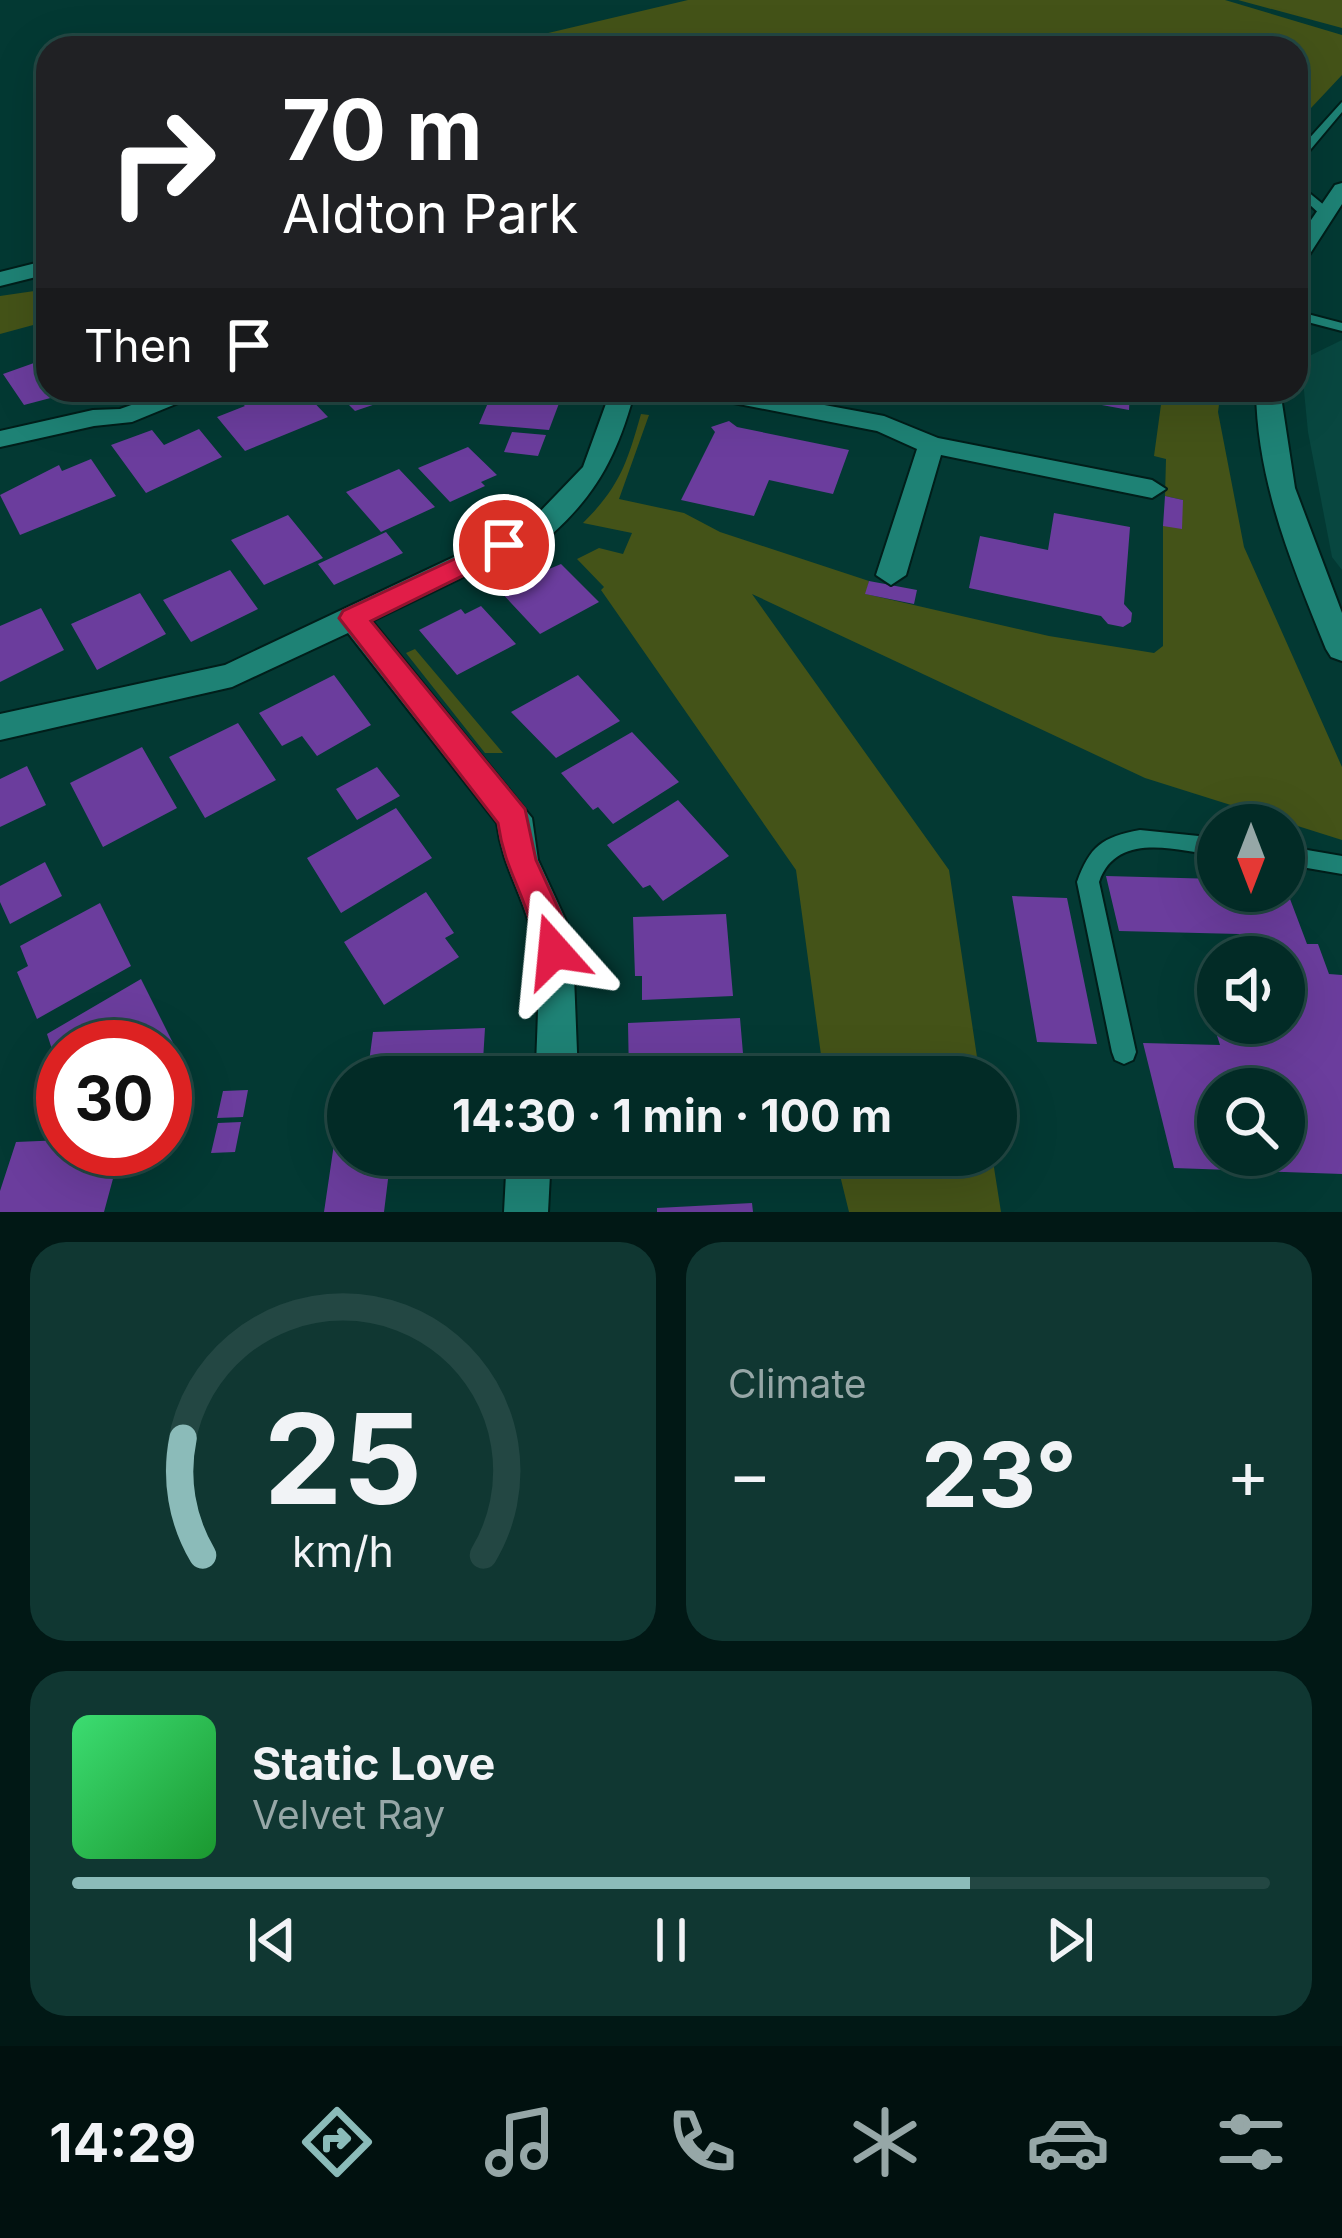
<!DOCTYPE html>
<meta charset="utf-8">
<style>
:root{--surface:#022b26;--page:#103732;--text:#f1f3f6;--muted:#96a7a7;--line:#234743;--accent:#8bbbb9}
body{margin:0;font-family:Inter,sans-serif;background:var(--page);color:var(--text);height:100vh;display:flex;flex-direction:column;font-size:45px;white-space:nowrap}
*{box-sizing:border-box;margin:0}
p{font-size:39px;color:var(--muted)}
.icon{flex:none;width:66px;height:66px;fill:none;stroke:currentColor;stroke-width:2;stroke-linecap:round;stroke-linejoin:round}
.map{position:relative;height:1212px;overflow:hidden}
.sheet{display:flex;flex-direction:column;gap:30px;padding:30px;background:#011815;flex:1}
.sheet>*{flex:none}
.banner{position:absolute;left:36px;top:36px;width:1272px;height:366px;border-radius:36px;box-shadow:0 12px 48px #0002,0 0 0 3px var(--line);background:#202124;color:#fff;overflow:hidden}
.needle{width:78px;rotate:180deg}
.buttons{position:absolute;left:1197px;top:804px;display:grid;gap:24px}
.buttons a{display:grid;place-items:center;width:108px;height:108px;border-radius:50%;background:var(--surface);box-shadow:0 12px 48px #0002,0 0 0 3px var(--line);font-size:60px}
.speed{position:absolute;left:36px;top:1020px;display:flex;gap:24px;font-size:60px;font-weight:700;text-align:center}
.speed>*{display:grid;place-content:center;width:156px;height:156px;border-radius:50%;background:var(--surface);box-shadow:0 12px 48px #0002,0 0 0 3px var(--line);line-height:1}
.speed .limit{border:18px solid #d22;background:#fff;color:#111}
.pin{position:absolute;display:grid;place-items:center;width:102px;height:102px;color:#fff;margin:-51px;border:6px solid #fff;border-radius:50%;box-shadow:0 3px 12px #0007}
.me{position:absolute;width:132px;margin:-66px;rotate:342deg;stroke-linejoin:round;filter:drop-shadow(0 0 9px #0008)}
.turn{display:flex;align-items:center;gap:42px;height:252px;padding:0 48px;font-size:54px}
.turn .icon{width:156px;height:156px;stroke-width:2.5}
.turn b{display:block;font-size:84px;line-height:102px}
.then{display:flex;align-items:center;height:114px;padding:0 48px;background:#0003;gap:24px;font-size:45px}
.big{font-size:90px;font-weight:700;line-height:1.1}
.sheet .card{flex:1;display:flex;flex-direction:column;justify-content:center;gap:18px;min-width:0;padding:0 42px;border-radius:36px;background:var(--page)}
.sheet .dial{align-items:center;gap:0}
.dial svg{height:312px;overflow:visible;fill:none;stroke:var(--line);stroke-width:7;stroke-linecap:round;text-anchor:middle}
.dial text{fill:var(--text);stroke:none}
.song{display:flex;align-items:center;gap:36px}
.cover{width:144px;height:144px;border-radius:18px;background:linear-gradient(135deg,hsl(140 70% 55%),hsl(130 70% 35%))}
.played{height:12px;border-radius:6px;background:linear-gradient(90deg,var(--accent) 75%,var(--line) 75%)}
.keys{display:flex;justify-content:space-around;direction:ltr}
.heat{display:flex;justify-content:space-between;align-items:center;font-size:66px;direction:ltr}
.sheet .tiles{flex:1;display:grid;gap:30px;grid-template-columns:1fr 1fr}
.card:last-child{grid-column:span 2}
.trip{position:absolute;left:327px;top:1056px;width:690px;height:120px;border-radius:60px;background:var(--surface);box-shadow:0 12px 48px #0002,0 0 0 3px var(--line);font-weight:700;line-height:120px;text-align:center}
.dock{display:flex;height:192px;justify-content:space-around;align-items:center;background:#01110f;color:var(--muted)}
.dock .icon{width:84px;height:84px}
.dock .active{color:var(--accent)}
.dock b{font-size:54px;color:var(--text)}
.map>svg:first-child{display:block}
.built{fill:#084740}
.green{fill:#445318}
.building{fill:#6b3d9d;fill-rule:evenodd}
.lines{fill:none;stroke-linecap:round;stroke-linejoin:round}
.service-casing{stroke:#011e1a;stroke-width:4}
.minor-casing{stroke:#011e1a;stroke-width:4}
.tertiary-casing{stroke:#011e1a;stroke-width:4}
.service{fill:#1e8275;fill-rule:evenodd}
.minor{fill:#1e8275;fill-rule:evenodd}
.tertiary{fill:#1e8275;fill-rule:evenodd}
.route{fill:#e11d48;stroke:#92132f;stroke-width:3}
</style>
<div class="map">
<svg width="1342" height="1212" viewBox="0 0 1342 1212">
<rect width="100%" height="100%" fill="#033933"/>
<!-- built -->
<path class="built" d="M1342 340V570L1332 557 1308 432 1301 360Z"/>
<!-- green -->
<path class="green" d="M688 0H1225L1342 35V75L1296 124V48H485Z
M1238 0H1342V28Z
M48 289V321L0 334V296Z
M1163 390H1221L1218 412 1244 547 1342 767V840L1145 778 752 594 949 870 980 1077H824L796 870 601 590 604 587 577 559 599 548 623 554 632 533 583 523C620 486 627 463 641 414L649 415 619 499 684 513 720 532 869 581 866 594 1049 636 1154 653 1163 646V526L1183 500 1165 496 1166 459 1154 456Z
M415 649 503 753H485L406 653Z
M835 1155H992L1001 1212H849Z"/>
<!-- building -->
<path class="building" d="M48 358V390L77 391 24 405 3 374Z
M286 390H302L328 417 245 451 217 417 245 406 240 402 269 391 273 395Z
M334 390H417L355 411Z
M1031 390H1130L1129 410 1031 392Z
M493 391 561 398 549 430 479 424Z
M729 421 737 427 849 450 833 494 769 480 754 516 681 500 715 432 711 427Z
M199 429 222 457 146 493 111 445 152 430 164 445Z
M512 432 546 435 538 456 504 452Z
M468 447 497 475 481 482 485 486 450 502 418 468Z
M91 459 116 496 20 535 0 495 59 465 62 471Z
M399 469 435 507 381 532 346 492Z
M1165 496 1183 500 1182 529 1163 526Z
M1054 513 1130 527 1124 604 1132 613 1131 622 1123 627 1108 624 1101 616 969 588 980 536 1048 550Z
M288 515 323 558 264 585 231 540Z
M386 532 403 553 334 585 318 564Z
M561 564 599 602 540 634 499 590Z
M230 570 258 609 191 642 163 600Z
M869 581 917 590 914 604 865 594Z
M140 593 166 634 97 670 71 624Z
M481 606 516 644 457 675 419 630 461 609 465 614Z
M41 608 64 650 0 682V626Z
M334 675 371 725 317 756 302 736 282 746 259 713Z
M578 675 620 721 556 758 511 712Z
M238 723 276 780 205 818 169 757Z
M632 732 679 782 613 824 598 807 593 810 561 773Z
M142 747 177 808 103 847 70 783Z
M27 766 46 805 0 827V779Z
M377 767 400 796 357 820 336 789Z
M678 800 729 856 663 901 650 885 643 888 607 845Z
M396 808 432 858 341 913 307 858Z
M45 862 62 896 10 924 0 902V886Z
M1106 876 1218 879V891H1287L1307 944H1318L1329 974 1342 975V1174L1174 1168 1143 1043 1220 1045 1213 1023H1284V957H1244L1239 934 1119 931ZM1218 1089H1284V1155H1218Z
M426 892 454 933 445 938 459 957 384 1005 344 942Z
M1012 896 1067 898 1097 1044 1037 1042Z
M100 903 131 966 37 1019 17 972 28 966 20 946Z
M726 914 733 996 642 1000V976H635L633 917Z
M141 979 176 1049 165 1056V1047H63V1083L47 1034Z
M740 1018 745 1077H629L628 1023Z
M485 1028 482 1077H367L373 1032Z
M248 1090 243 1117 217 1118 223 1091Z
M241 1122 235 1152 211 1153 218 1123Z
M63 1140V1149H121L104 1212H0V1191L16 1142Z
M348 1143V1155H391L384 1212H324L334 1144Z
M677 1155H736L737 1174 679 1177Z
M752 1203 753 1212H657V1208Z"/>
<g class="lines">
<defs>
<path id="service" d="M1342 102V112L1300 162 1296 163V153Z
M1296 182 1330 210V216H1322L1296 192Z
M1296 311 1342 323V331L1296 319Z
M1140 830 1218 838V856C1177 850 1116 831 1099 882L1136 1052 1133 1060 1124 1064 1115 1060 1112 1052 1077 882C1090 846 1102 837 1140 830Z
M1284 846 1342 856V874L1284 864Z"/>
<path id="minor" d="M174 390H210L132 422 94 426 0 447V431L93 410 120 409Z
M611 390H635C619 450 599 492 552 534L372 621 532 818 538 860 567 923 573 951 578 1077H536C536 1028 544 970 529 923 518 886 502 863 497 823L348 633 232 687 0 740V714L225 665 532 520 583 467Z
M691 390H743L884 416 938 438 1152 480 1166 489 1152 498 941 455 906 575 891 585 876 575 917 449 877 431 703 397Z
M513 1155H557L550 1174 548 1212H504L506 1174Z"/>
<path id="tertiary" d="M1342 183V204L1304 263 1296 264V242L1335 185Z
M48 260V274L0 286V272Z
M1256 390H1280L1295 488 1342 613V661L1331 657 1326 649C1292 565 1257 482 1256 390Z"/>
</defs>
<!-- service casing -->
<use href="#service" class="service-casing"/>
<!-- minor casing -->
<use href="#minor" class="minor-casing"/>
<!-- tertiary casing -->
<use href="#tertiary" class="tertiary-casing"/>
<!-- service -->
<use href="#service" class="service"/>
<!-- minor -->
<use href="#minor" class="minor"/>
<!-- tertiary -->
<use href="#tertiary" class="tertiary"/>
</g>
<!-- route -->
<path class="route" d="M504 536 513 539 517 545 513 551 371 621 525 809 536 860 565 923 571 951 566 962 554 967 541 962C536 949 535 937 531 924 520 886 504 866 498 823L339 618 343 611Z"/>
</svg>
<div class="buttons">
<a><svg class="needle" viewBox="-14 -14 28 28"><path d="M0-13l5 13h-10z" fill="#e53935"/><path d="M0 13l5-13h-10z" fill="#96a7a7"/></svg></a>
<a><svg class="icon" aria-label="sound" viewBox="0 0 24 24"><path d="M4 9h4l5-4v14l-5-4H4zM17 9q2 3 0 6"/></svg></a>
<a><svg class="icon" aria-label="search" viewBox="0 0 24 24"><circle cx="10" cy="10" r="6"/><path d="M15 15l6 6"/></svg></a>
</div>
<div class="speed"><div class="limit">30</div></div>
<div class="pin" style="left:504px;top:545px;background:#d93025"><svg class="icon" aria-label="arrive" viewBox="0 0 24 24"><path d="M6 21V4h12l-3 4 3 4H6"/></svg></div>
<svg class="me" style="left:554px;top:951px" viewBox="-20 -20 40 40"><path d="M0-17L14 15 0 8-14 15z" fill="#e11d48" stroke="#fff" stroke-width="4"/></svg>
<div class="trip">14:30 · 1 min · 100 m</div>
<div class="banner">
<div class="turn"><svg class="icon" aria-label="right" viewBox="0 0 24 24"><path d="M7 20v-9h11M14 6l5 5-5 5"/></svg><div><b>70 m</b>Aldton Park</div></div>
<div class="then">Then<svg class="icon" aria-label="arrive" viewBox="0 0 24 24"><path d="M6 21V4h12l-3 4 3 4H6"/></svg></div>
</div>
</div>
<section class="sheet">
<div class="tiles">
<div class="card dial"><svg viewBox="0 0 100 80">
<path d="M14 69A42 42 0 1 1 86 69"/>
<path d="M14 69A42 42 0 0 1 9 39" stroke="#8bbbb9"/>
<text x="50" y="56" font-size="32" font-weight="700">25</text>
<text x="50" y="72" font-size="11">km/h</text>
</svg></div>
<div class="card"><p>Climate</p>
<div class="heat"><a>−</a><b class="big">23°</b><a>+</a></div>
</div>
<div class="card">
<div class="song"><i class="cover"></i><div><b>Static Love</b><p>Velvet Ray</p></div></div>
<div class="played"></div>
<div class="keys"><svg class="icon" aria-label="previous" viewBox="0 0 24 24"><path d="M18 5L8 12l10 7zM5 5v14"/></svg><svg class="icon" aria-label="pause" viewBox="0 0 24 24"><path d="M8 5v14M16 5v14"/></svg><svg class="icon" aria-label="next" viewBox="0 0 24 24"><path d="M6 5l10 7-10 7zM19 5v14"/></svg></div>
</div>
</div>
</section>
<nav class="dock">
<b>14:29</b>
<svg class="icon active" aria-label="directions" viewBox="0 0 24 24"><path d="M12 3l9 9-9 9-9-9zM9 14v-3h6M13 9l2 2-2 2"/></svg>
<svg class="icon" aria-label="music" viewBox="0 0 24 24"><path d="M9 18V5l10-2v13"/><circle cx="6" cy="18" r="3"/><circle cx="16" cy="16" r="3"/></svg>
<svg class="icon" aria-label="phone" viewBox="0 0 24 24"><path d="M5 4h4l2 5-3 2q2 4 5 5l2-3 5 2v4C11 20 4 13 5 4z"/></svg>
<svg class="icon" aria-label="climate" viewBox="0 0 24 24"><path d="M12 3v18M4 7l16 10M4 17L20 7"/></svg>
<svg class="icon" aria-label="car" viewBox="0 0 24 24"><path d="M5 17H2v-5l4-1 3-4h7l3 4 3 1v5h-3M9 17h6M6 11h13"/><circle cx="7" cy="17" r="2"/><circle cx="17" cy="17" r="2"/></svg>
<svg class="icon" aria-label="filters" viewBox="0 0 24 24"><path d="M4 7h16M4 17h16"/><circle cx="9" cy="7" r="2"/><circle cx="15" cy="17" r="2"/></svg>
</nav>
